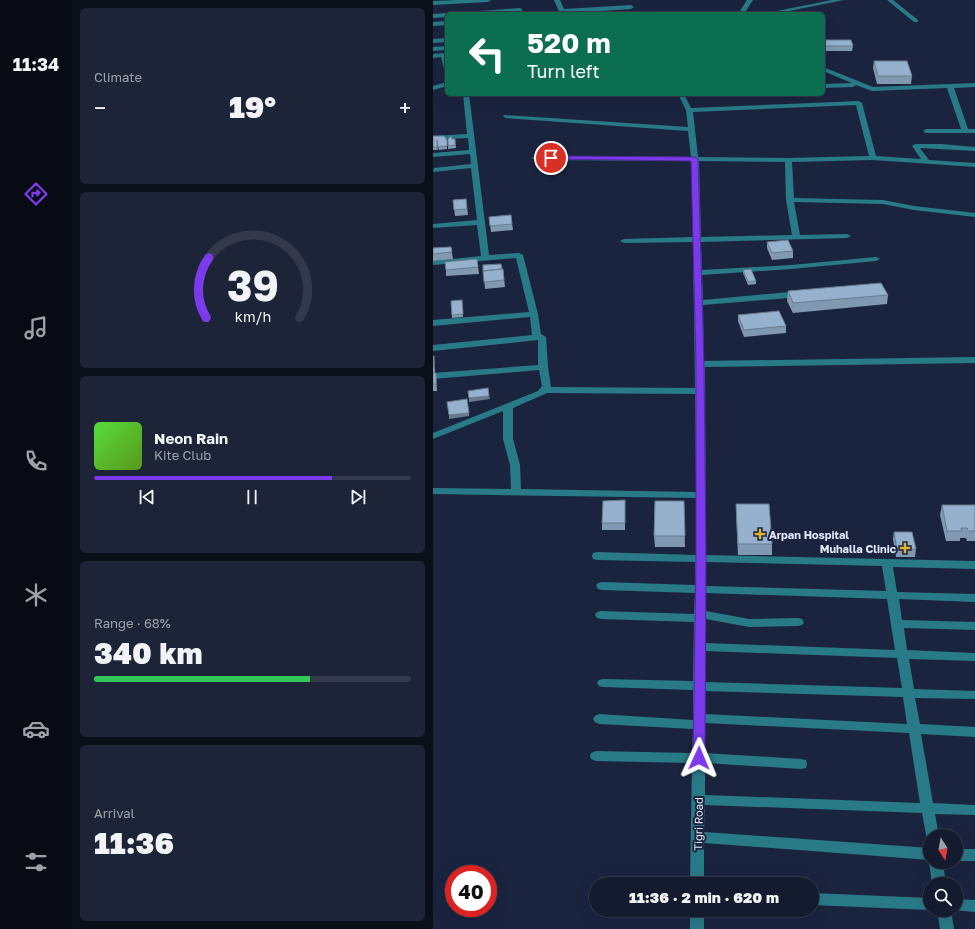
<!DOCTYPE html>
<meta charset="utf-8">
<style>
:root{--surface:#141b2f;--page:#1d2437;--text:#f1f3f6;--muted:#9da1aa;--line:#33394b;--accent:#7c3aed}
body{margin:0;font-family:"Golos Text",sans-serif;background:var(--page);color:var(--text);height:100vh;display:flex;flex-direction:column;font-size:15px;white-space:nowrap}
*{box-sizing:border-box;margin:0}
p{font-size:13px;color:var(--muted)}
.icon{flex:none;width:22px;height:22px;fill:none;stroke:currentColor;stroke-width:2;stroke-linecap:round;stroke-linejoin:round}
.map{position:relative;flex:1;overflow:hidden}
.panel{display:flex;flex-direction:column;gap:8px;padding:8px;background:#0b0f1a;width:361px}
.panel>*{flex:none}
.hud{position:absolute;left:12px;top:12px;width:380px;height:84px;border-radius:6px;box-shadow:0 4px 16px #0002,0 0 0 1px var(--line);background:#0b6e4f;color:#fff;overflow:hidden}
.needle{width:26px;rotate:169deg}
.tools{position:absolute;left:490px;top:829px;display:grid;gap:8px}
.tools a{display:grid;place-items:center;width:40px;height:40px;border-radius:50%;background:var(--surface);box-shadow:0 4px 16px #0002,0 0 0 1px var(--line);font-size:20px}
.speed{position:absolute;left:12px;top:865px;display:flex;gap:8px;font-size:20px;font-weight:700;text-align:center}
.speed>*{display:grid;place-content:center;width:52px;height:52px;border-radius:50%;background:var(--surface);box-shadow:0 4px 16px #0002,0 0 0 1px var(--line);line-height:1}
.speed .limit{border:6px solid #d22;background:#fff;color:#111}
.pin{position:absolute;display:grid;place-items:center;width:34px;height:34px;color:#fff;margin:-17px;border:2px solid #fff;border-radius:50%;box-shadow:0 1px 4px #0007}
.me{position:absolute;width:44px;margin:-22px;rotate:1deg;stroke-linejoin:round;filter:drop-shadow(0 0 3px #0008)}
.turn{display:flex;align-items:center;gap:14px;height:84px;padding:0 16px;font-size:18px}
.turn .icon{width:52px;height:52px;stroke-width:2.5}
.turn b{display:block;font-size:28px;line-height:34px}
.big{font-size:30px;font-weight:800;line-height:1.1}
.panel .card{flex:1;display:flex;flex-direction:column;justify-content:center;gap:6px;min-width:0;padding:0 14px;border-radius:6px;background:var(--page)}
.panel .dial{align-items:center;gap:0}
.dial svg{height:104px;overflow:visible;fill:none;stroke:var(--line);stroke-width:7;stroke-linecap:round;text-anchor:middle}
.dial text{fill:var(--text);stroke:none}
.song{display:flex;align-items:center;gap:12px}
.cover{width:48px;height:48px;border-radius:6px;background:linear-gradient(135deg,hsl(110 70% 55%),hsl(90 70% 35%))}
.played{height:4px;border-radius:2px;background:linear-gradient(90deg,var(--accent) 75%,var(--line) 75%)}
.keys{display:flex;justify-content:space-around;direction:ltr}
.heat{display:flex;justify-content:space-between;align-items:center;font-size:22px;direction:ltr}
.charge{height:6px;border-radius:3px;background:linear-gradient(90deg,#34c759 68%,var(--line) 0)}
.trip{position:absolute;left:156px;top:877px;width:230px;height:40px;border-radius:20px;background:var(--surface);box-shadow:0 4px 16px #0002,0 0 0 1px var(--line);font-weight:800;line-height:40px;text-align:center}
main{display:flex;flex:1;min-height:0}
.tabs{display:flex;flex-direction:column;width:72px;justify-content:space-around;align-items:center;background:#080b13;color:var(--muted)}
.tabs .icon{width:28px;height:28px}
.tabs .active{color:var(--accent)}
.tabs b{font-size:18px;color:var(--text)}
.map>svg:first-child{display:block}
.lines{fill:none;stroke-linecap:round;stroke-linejoin:round}
.minor{fill:#297a87;fill-rule:evenodd}
.wall{fill:#8098b1}
.shaded-wall{fill:#687c90}
.building{fill:#95b1ce;stroke:#687c90}
.route{fill:#7c3aed;stroke:#51269a}
.poi-dot{fill:#dbb233;stroke:#1b243f;stroke-width:1.5}
.labels{text-anchor:middle;dominant-baseline:central;stroke-width:4;stroke-linejoin:round;paint-order:stroke}
.poi-label{font-size:11px;font-weight:bold;fill:#dfe6f8;stroke:#1b243f;text-anchor:start}
.street-label{font-size:11px;fill:#dfe6f8;stroke:#1b243f}
</style>
<main>
<nav class="tabs">
<b>11:34</b>
<svg class="icon active" aria-label="directions" viewBox="0 0 24 24"><path d="M12 3l9 9-9 9-9-9zM9 14v-3h6M13 9l2 2-2 2"/></svg>
<svg class="icon" aria-label="music" viewBox="0 0 24 24"><path d="M9 18V5l10-2v13"/><circle cx="6" cy="18" r="3"/><circle cx="16" cy="16" r="3"/></svg>
<svg class="icon" aria-label="phone" viewBox="0 0 24 24"><path d="M5 4h4l2 5-3 2q2 4 5 5l2-3 5 2v4C11 20 4 13 5 4z"/></svg>
<svg class="icon" aria-label="climate" viewBox="0 0 24 24"><path d="M12 3v18M4 7l16 10M4 17L20 7"/></svg>
<svg class="icon" aria-label="car" viewBox="0 0 24 24"><path d="M5 17H2v-5l4-1 3-4h7l3 4 3 1v5h-3M9 17h6M6 11h13"/><circle cx="7" cy="17" r="2"/><circle cx="17" cy="17" r="2"/></svg>
<svg class="icon" aria-label="filters" viewBox="0 0 24 24"><path d="M4 7h16M4 17h16"/><circle cx="9" cy="7" r="2"/><circle cx="15" cy="17" r="2"/></svg>
</nav>
<section class="panel">
<div class="card"><p>Climate</p>
<div class="heat"><a>−</a><b class="big">19°</b><a>+</a></div>
</div>
<div class="card dial"><svg viewBox="0 0 100 80">
<path d="M14 69A42 42 0 1 1 86 69"/>
<path d="M14 69A42 42 0 0 1 16 23" stroke="#7c3aed"/>
<text x="50" y="56" font-size="32" font-weight="700">39</text>
<text x="50" y="72" font-size="11">km/h</text>
</svg></div>
<div class="card">
<div class="song"><i class="cover"></i><div><b>Neon Rain</b><p>Kite Club</p></div></div>
<div class="played"></div>
<div class="keys"><svg class="icon" aria-label="previous" viewBox="0 0 24 24"><path d="M18 5L8 12l10 7zM5 5v14"/></svg><svg class="icon" aria-label="pause" viewBox="0 0 24 24"><path d="M8 5v14M16 5v14"/></svg><svg class="icon" aria-label="next" viewBox="0 0 24 24"><path d="M6 5l10 7-10 7zM19 5v14"/></svg></div>
</div>
<div class="card"><p>Range · 68%</p><b class="big">340 km</b><div class="charge"></div></div>
<div class="card"><p>Arrival</p><b class="big">11:36</b></div>
</section>
<div class="map">
<svg width="542" height="929" viewBox="0 0 542 929">
<rect width="100%" height="100%" fill="#1b243f"/>
<g class="lines">
<!-- minor -->
<path class="minor" d="M24 0H58L55 2 0 5V1Z
M121 0H127L131 9 198 5 201 7 198 9 127 14Z
M314 0H320L311 14H305Z
M399 0H411L341 14H329Z
M454 0H460L485 20V22H481Z
M87 8 89 9V11L56 14H30L33 12Z
M0 14 14 13 16 14H14V17L0 18Z
M14 21V25L0 26V22Z
M14 38V42L0 43V39Z
M14 46V50L0 51V47Z
M11 53 14 55V71L11 69 8 57 0 58V54Z
M390 67 440 87 542 83V87L521 88 535 129H542V133H493L490 131 493 129H528L514 88 439 91 423 85 420 87 390 88V84L419 83 390 71Z
M14 82V86L0 90V86Z
M30 94H36L56 255 86 253 90 255 105 314 108 334 113 337 115 367 118 387 262 388 260 242 191 243 187 241 191 239 260 237 259 161 102 160 98 158 102 156 258 157 255 131 73 118 70 116 71 115 255 127 253 110 245 94H251L258 108 426 101 429 103 443 156 488 159 479 146 482 144H508L542 147V151L487 148 496 160 542 163V167L440 160 359 162 361 198 450 200 481 206 542 213V217L481 210 450 204 361 202 367 235 414 234 418 236 414 238 268 242 269 270 358 265 443 257 447 259 443 261 358 269 269 275 270 300 367 291 371 294 367 297 270 305 271 361 542 357V363L272 367 273 555 542 561V569L460 567 464 592 542 594V602L466 599 469 620 542 622V630L471 628 474 650 542 653V661L476 659 481 689 542 691V699L482 698 487 724 542 727V737L488 734 500 803 542 805V815L502 814 506 836H497V841L494 840 489 813 272 805 271 832 497 848V860L271 843V884H257L259 763 163 761 158 759 157 756 158 753 163 751 259 753 260 729 166 724 162 722 160 719 162 716 166 714 260 720V690L170 687 166 686 164 683 166 680 170 679 260 681 261 622 168 619 164 618 162 615 164 612 168 611 261 614 262 593 169 590 165 589 163 586 165 583 169 582 262 585V562L164 560 160 559 159 556 160 553 164 552 263 555V498L0 494V488L78 489 77 465 70 439V411L0 439V433L105 391 109 386 106 370 0 379V373L105 365V340L0 351V345L99 335 97 317 0 326V320L96 312 83 258 0 265V261L48 256 44 225 0 228V224L44 220 38 168 0 172 1 168 38 164 37 154 0 157V153L36 150 35 138 0 140V136L34 134ZM423 105 436 156 355 158 265 157 260 112ZM266 161 352 162 353 200 359 235 268 237ZM114 393 262 394 263 492 88 489 87 465 80 439V408ZM273 562 449 566 453 591 273 586ZM273 593 454 599 462 650 273 643V619L316 627 365 626 369 625 371 622 369 619 365 618 316 619 273 611ZM273 651 464 658 469 688 273 682ZM272 691 470 697 474 724 272 714ZM272 723 476 733 487 803 272 795V763L368 769 373 768 374 764 373 760 368 759 272 753Z
M523 849H542V861H523Z
M497 860V862H510L513 884H499L496 862Z
M379 893 497 898V910L379 905Z
M523 899 542 900V912L520 910H523Z
M257 910H271V929H257Z
M504 910H518L521 929H507Z"/>
</g>
<!-- wall -->
<path class="wall" d="M390 40 420 46 419 51H390Z
M441 61 479 76 478 84H444L440 68Z
M0 136 14 140V149L6 150 4 143 5 150H0Z
M15 139H22L23 148 15 149Z
M33 199 35 215 22 216 20 200Z
M78 215 80 230 58 232 56 217Z
M334 242 360 251V258L339 260 334 248Z
M18 247 20 259 0 261V248Z
M44 259 46 274 13 276V270Z
M50 265 70 269 72 287 52 289Z
M310 270 323 281V284L315 285 310 273Z
M355 291 455 295 454 304 360 313 354 301Z
M29 300 30 317 19 318 18 301Z
M305 315 353 326V333L311 337 305 321Z
M0 356H1L2 373H0Z
M0 373H3L4 391H0Z
M192 500V530H169V523Z
M251 501 252 547H222L221 536Z
M303 504 339 544V555H305L303 514Z
M509 505H542V541H534L533 538H527V541H513L507 515Z
M461 532 483 549 482 557H463L460 539Z"/>
<!-- shaded-wall -->
<path class="shaded-wall" d="M56 396 57 399 36 402V398Z
M36 413V416L16 419V415Z"/>
<!-- building -->
<path class="building" d="M390 40H418L420 46H390Z
M441 61H474L479 76H445Z
M0 136H11L14 140V146L5 147 4 140V147H0Z
M18 136 19 139H22V145L15 146V139Z
M33 199 34 209 21 210 20 200Z
M78 215 79 224 57 226 56 217Z
M355 240 360 251 339 253 334 242Z
M18 247 19 252 0 254V248Z
M44 259 45 267 13 270 12 262Z
M68 264 69 269 50 271V265Z
M70 269 71 280 51 282 50 271Z
M318 269 323 281 315 282 310 270Z
M448 283 455 295 360 303 355 291Z
M29 300 30 314 19 315 18 301Z
M346 311 353 326 311 330 305 315Z
M0 356H1V366H0Z
M0 373H3V384H0Z
M55 388 56 396 36 398 35 391Z
M34 399 36 413 16 415 14 402Z
M192 500V523H169L170 501Z
M222 501H251L252 536H221Z
M303 504H336L339 544H305Z
M509 505H542V531H535L534 528H528L529 531H514Z
M461 532H479L483 549 464 550Z"/>
<!-- route -->
<path class="route" d="M118 156 262 157 265 159 271 364 273 558 272 758 270 762 266 763 262 762 260 758 263 558V364L258 161 116 159V157Z"/>
<!-- markers -->
<g class="poi-dot">
<path d="M325 528h4v4h4v4h-4v4h-4v-4h-4v-4h4z"/>
<path d="M470 542h4v4h4v4h-4v4h-4v-4h-4v-4h4z"/>
</g>
<g class="labels">
<!-- poi labels -->
<g class="poi-label">
<text x="336" y="534">Arpan Hospital</text>
<text x="463" y="548" text-anchor="end">Muhalla Clinic</text>
</g>
<!-- street labels -->
<g class="street-label">
<text transform="translate(265 824) rotate(-89)">Tigri Road</text>
</g>
</g>
</svg>
<div class="tools">
<a><svg class="needle" viewBox="-14 -14 28 28"><path d="M0-13l5 13h-10z" fill="#e53935"/><path d="M0 13l5-13h-10z" fill="#9da1aa"/></svg></a>
<a><svg class="icon" aria-label="search" viewBox="0 0 24 24"><circle cx="10" cy="10" r="6"/><path d="M15 15l6 6"/></svg></a>
</div>
<div class="speed"><div class="limit">40</div></div>
<div class="pin" style="left:118px;top:158px;background:#d93025"><svg class="icon" aria-label="arrive" viewBox="0 0 24 24"><path d="M6 21V4h12l-3 4 3 4H6"/></svg></div>
<svg class="me" style="left:266px;top:758px" viewBox="-20 -20 40 40"><path d="M0-17L14 15 0 8-14 15z" fill="#7c3aed" stroke="#fff" stroke-width="4"/></svg>
<div class="trip">11:36 · 2 min · 620 m</div>
<div class="hud">
<div class="turn"><svg class="icon" aria-label="left" viewBox="0 0 24 24"><path d="M17 20v-9H6M10 6l-5 5 5 5"/></svg><div><b>520 m</b>Turn left</div></div>
</div>
</div>
</main>
